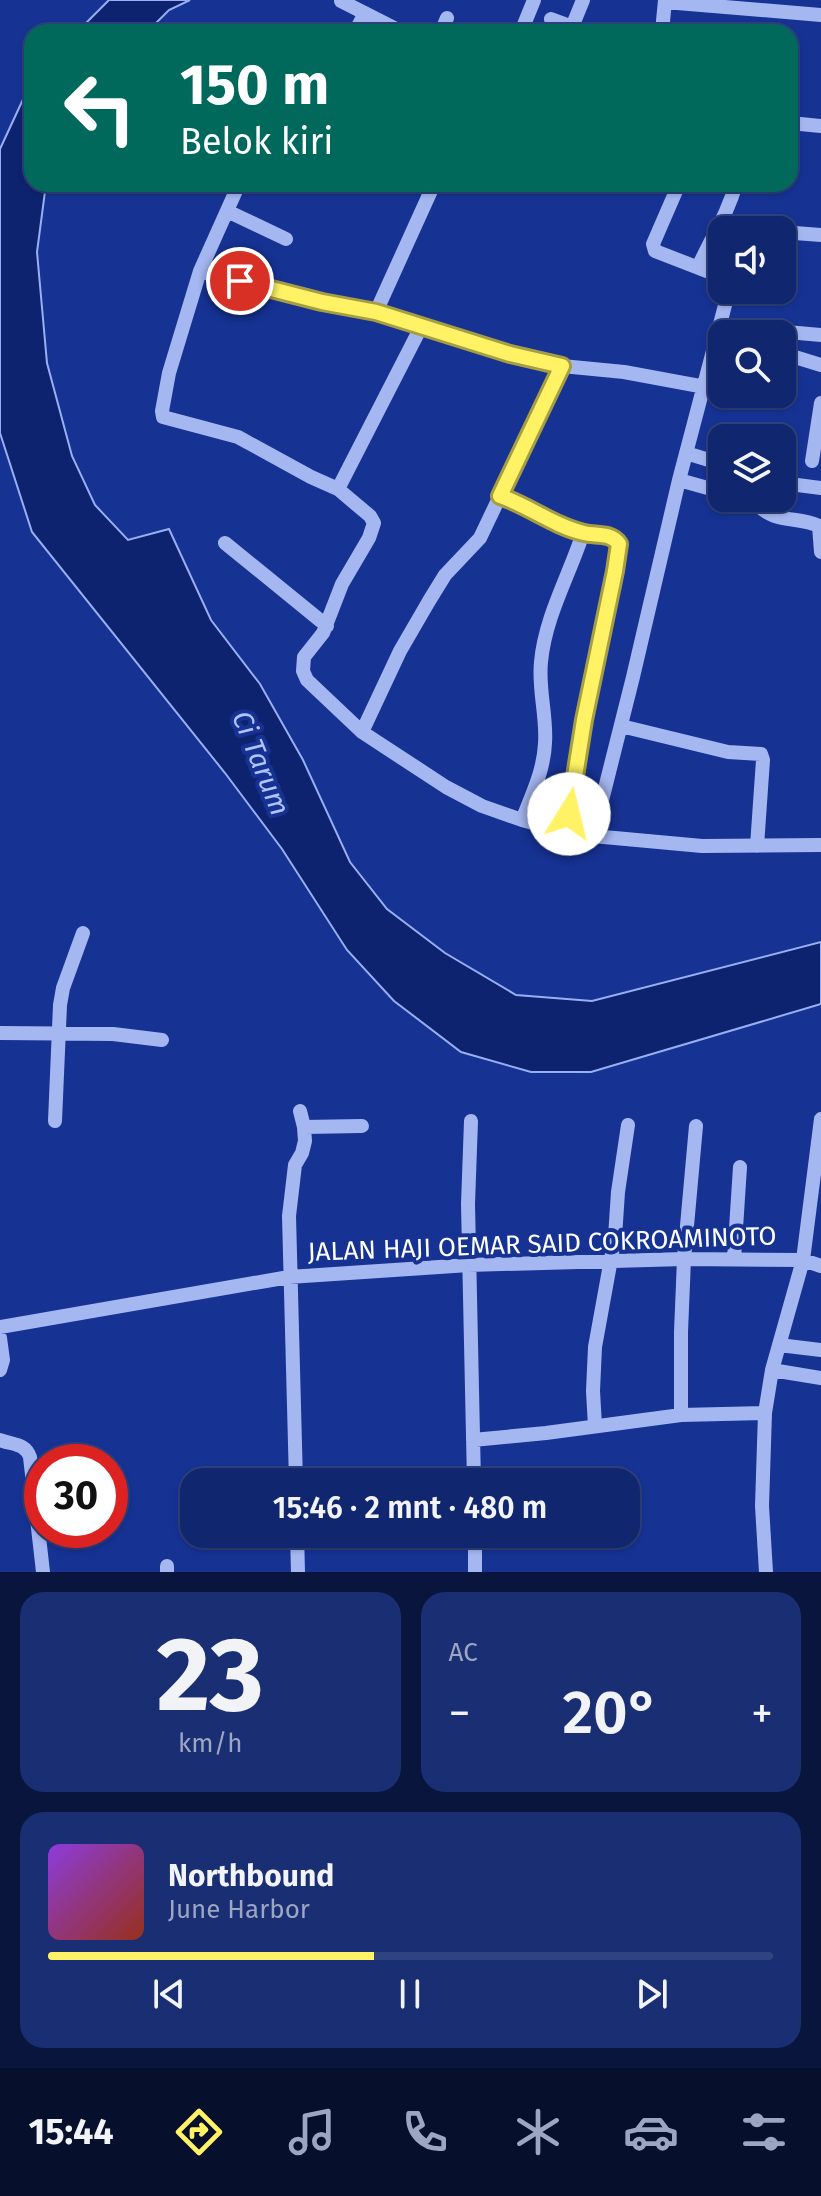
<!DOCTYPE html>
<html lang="id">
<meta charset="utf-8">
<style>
:root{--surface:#10266e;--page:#192e73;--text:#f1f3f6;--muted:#9ca5c2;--line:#304381;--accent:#fff365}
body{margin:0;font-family:"Fira Sans",sans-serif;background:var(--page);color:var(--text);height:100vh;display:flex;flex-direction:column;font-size:30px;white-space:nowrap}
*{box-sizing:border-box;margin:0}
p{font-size:26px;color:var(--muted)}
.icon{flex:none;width:44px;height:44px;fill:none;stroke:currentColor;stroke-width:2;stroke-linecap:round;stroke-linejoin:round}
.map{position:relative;height:1572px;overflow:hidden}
.side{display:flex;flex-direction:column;gap:20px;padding:20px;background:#09153c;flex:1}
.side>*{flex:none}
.hud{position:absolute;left:24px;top:24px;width:774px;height:168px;border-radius:24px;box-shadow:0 2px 6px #0004,0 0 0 2px var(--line);background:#00695c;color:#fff;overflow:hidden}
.buttons{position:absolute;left:708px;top:216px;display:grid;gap:16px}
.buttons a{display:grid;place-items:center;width:88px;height:88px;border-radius:16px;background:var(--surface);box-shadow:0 2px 6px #0004,0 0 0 2px var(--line);font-size:40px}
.speed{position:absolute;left:24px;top:1444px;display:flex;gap:16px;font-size:40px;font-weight:700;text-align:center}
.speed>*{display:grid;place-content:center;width:104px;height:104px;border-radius:50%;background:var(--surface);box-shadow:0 2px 6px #0004,0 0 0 2px var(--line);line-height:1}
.speed .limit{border:12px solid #d22;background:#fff;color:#111}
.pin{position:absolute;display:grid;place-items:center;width:68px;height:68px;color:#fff;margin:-34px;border:4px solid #fff;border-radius:50%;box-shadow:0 2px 8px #0007}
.me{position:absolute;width:88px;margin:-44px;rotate:9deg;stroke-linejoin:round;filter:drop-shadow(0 0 6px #0008)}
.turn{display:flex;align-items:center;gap:28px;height:168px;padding:0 24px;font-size:36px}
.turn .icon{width:104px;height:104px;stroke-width:2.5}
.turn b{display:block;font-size:56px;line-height:68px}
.big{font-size:60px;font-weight:600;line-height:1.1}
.side .widget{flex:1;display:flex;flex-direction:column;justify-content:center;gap:12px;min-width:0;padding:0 28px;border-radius:24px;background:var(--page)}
.side .dial{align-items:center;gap:0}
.dial b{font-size:104px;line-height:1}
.song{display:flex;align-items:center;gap:24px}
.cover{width:96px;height:96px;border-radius:12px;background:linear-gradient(135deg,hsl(270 70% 55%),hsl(10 70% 35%))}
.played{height:8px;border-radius:4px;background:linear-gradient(90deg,var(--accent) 45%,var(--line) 45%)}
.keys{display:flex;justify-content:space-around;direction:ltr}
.heat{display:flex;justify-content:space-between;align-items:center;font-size:44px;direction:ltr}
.side .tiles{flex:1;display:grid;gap:20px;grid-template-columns:1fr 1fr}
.widget:last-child{grid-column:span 2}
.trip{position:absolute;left:180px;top:1468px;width:460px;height:80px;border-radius:24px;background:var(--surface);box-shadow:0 2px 6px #0004,0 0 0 2px var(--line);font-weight:600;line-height:80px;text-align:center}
.tab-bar{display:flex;height:128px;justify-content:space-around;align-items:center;background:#060f2c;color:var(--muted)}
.tab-bar .icon{width:56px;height:56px}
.tab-bar .on{color:var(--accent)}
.tab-bar b{font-size:36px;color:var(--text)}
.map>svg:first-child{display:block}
.water{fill:#0e2370;stroke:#98aff3;stroke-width:2}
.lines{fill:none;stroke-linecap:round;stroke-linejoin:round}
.minor{stroke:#a5b7f1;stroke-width:14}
.route-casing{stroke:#a69e42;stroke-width:20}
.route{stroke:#fff365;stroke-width:14}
.labels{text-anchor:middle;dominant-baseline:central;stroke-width:8;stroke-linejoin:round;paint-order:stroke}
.street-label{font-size:26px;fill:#fff;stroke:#163293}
.water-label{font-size:28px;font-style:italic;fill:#b2c3f8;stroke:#163293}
</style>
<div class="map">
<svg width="821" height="1572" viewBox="0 0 821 1572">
<rect width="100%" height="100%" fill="#163293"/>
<!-- water -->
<path class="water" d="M109 0H190L169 10 147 32H77Z
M32 80V184H46L37 252 47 363 72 456 95 505 128 540 169 529 211 620 260 684 303 760 350 862 387 909 445 953 516 995 592 1001 821 942V1004L591 1072H531L461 1052 394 1001 347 950 282 849 225 773 32 532 0 433V149Z"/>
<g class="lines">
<!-- minor -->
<path class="minor" d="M341 1 402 32
M665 2 821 15
M551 19 586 32
M572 27 583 0
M355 32 365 13
M441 32 447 18
M521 32 534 0
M662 32 665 0
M790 123 821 126
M239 184 200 271 169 373 162 411 163 417 238 437 311 477 338 489 370 516 374 523 369 538 342 584 323 633 304 657 303 671 307 680 362 732 446 787 482 806 522 820 566 832 593 836
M679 184 653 244 655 251 722 277
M501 187 503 184
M227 211 286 239
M720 227 757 230
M782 232 821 235
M701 261C714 233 727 215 736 184
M200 271 322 302 376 312 510 354 562 366 624 372 705 387
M729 290 679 480 633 677 593 836 702 846 821 845
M376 312 434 184
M730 327 821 335
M782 353 821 365
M686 453 722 464
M812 461 821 403
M679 480 722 492
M782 483 821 488
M338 489 421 327
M500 496C528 506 552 524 581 532 591 535 602 535 612 536L619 544 615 571 584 720 566 832
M759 498 756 503C773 524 798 516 819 526L821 552
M225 543 327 626
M621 726 728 752 761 754 763 760 757 846
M362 732 400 651 429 601 445 575 480 538 562 366
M522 820C532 795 544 770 545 743 547 716 538 689 541 662 545 617 569 576 583 533
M0 1033 113 1034 162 1040
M55 1121 60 1005 63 988 83 933
M471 1121 468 1204 474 1482
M304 1127 362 1126
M734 1259 740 1167
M0 1327 289 1277 469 1265 684 1259 803 1260 821 1266
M0 1338 3 1360 0 1370
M779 1345 821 1350
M772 1370 821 1378
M681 1415V1332L684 1259 696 1126
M595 1426 593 1391 595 1347 615 1237 618 1192 628 1125
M0 1440C13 1445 25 1443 30 1457L43 1572
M473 1440 546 1433 681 1415 765 1413
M296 1482 289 1216 295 1165 302 1153 305 1141 304 1127 300 1111
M297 1534 298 1572
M475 1534V1572
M167 1572V1566
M766 1572 762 1506 765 1413 772 1370 803 1260 821 1119"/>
</g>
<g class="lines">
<defs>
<path id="route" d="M240 281 322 302 376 312 510 354 562 366 500 496C529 506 554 526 584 533 596 536 611 532 619 544L615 571 584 720 569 814"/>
</defs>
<!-- route casing -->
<use href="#route" class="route-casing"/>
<!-- route -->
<use href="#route" class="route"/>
</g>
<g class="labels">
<!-- street labels -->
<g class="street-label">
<text transform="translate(542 1244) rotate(-2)">JALAN HAJI OEMAR SAID COKROAMINOTO</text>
</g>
<!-- water labels -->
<g class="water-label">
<text transform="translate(261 763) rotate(68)">Ci Tarum</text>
</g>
</g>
</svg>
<div class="buttons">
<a><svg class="icon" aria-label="sound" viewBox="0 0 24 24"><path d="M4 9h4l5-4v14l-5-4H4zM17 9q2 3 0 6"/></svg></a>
<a><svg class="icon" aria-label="search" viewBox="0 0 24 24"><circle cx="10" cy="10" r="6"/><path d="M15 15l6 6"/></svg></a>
<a><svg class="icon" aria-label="layers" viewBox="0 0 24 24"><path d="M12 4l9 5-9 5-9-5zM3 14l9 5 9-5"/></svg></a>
</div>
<div class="speed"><div class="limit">30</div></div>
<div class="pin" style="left:240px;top:281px;background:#d93025"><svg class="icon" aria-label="arrive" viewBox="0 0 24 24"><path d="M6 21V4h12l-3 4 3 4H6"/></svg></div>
<svg class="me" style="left:569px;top:814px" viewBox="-20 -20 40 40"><circle r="19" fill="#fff"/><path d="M0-13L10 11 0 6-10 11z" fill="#fff365"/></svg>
<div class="trip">15:46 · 2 mnt · 480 m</div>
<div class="hud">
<div class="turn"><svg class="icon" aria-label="left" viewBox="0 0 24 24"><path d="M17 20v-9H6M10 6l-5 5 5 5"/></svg><div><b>150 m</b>Belok kiri</div></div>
</div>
</div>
<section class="side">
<div class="tiles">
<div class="widget dial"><b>23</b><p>km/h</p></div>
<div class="widget"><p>AC</p>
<div class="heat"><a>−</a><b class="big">20°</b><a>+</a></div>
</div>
<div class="widget">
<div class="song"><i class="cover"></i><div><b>Northbound</b><p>June Harbor</p></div></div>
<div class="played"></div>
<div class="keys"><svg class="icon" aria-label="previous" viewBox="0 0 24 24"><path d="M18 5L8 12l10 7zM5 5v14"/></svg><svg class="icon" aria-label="pause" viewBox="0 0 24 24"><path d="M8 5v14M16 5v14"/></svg><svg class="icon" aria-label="next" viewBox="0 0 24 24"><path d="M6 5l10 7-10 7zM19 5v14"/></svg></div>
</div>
</div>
</section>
<nav class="tab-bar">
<b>15:44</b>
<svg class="icon on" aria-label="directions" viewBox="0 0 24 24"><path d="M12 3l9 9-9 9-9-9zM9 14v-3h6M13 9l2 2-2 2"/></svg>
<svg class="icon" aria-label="music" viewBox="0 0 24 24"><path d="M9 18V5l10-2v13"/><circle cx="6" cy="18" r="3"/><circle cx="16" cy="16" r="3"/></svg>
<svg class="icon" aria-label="phone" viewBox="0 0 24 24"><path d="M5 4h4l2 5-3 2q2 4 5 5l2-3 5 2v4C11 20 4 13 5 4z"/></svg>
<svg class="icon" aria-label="climate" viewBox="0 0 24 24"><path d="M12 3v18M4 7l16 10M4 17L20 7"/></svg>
<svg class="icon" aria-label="car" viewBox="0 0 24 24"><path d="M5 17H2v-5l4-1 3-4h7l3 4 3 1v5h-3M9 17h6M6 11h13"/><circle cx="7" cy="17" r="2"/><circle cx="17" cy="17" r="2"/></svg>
<svg class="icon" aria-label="filters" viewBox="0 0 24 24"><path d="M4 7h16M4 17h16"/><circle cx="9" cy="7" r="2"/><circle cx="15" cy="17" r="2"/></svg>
</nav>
